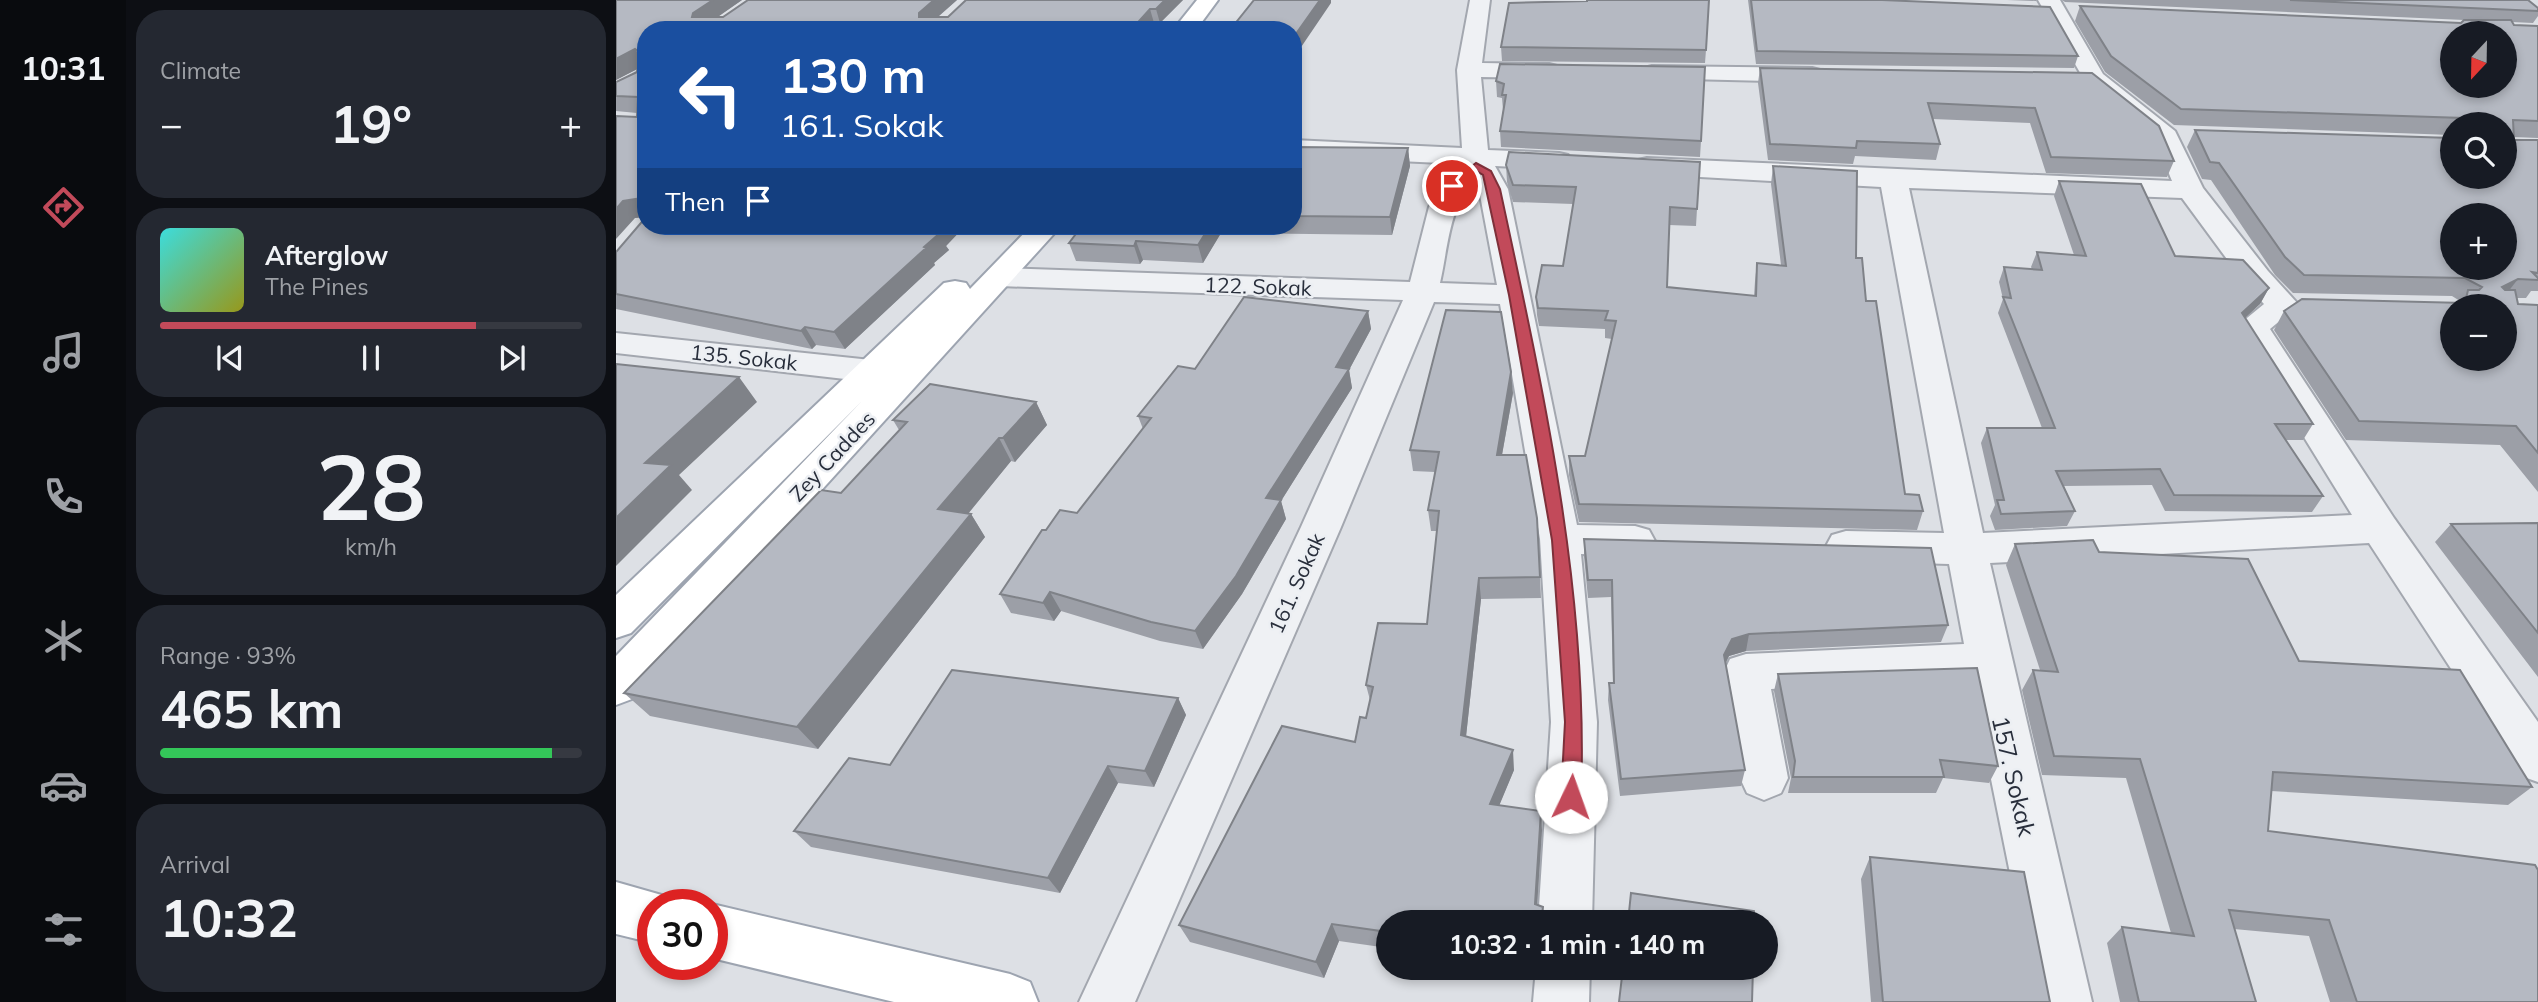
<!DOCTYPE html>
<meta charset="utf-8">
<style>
:root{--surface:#171b24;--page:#242831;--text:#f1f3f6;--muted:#9ea1a6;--line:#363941;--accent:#c24a5a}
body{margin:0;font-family:Mulish,sans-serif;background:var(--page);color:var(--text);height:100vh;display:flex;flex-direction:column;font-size:26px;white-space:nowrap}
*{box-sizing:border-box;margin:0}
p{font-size:23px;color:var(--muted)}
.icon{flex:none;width:38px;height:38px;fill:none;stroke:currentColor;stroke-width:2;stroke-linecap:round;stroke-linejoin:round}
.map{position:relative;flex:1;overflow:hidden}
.drawer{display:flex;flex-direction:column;gap:10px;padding:10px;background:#0d0f14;width:490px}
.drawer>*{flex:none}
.top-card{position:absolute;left:21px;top:21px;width:665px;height:214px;border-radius:28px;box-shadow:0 4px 10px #0003;background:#1a4fa0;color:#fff;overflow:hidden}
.needle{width:46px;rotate:202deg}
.tools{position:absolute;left:1824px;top:21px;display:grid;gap:14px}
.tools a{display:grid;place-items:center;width:77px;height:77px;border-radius:50%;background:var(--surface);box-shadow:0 4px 10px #0003;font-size:35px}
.speed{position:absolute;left:21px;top:889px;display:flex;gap:14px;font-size:35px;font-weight:700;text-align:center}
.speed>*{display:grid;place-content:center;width:91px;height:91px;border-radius:50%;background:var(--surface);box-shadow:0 4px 10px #0003;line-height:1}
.speed .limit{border:10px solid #d22;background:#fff;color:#111}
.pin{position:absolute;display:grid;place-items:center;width:60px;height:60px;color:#fff;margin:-30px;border:4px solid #fff;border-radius:50%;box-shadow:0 2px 7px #0007}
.me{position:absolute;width:77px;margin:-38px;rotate:3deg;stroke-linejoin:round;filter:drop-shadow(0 0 5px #0008)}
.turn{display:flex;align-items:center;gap:24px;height:147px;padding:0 28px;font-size:32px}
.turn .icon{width:91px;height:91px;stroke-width:2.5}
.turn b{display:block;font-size:49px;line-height:60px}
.then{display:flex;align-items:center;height:66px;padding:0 28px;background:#0003;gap:14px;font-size:26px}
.big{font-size:52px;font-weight:700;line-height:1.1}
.drawer .widget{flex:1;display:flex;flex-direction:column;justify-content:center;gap:10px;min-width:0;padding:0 24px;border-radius:28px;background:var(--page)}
.drawer .dial{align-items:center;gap:0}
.dial b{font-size:91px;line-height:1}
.song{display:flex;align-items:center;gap:21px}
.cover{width:84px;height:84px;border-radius:10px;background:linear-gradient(135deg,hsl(180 70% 55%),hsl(60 70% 35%))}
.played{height:7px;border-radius:4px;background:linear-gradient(90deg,var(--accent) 75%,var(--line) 75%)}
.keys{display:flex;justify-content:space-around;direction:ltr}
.heat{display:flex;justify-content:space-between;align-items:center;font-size:38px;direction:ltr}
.charge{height:10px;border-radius:5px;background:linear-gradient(90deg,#34c759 93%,var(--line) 0)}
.trip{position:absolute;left:760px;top:910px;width:402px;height:70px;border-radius:35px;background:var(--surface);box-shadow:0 4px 10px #0003;font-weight:700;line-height:70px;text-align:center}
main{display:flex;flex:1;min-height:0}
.tab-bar{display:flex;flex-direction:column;width:126px;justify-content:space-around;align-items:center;background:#090b0e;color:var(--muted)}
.tab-bar .icon{width:49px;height:49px}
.tab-bar .current{color:var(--accent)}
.tab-bar b{font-size:32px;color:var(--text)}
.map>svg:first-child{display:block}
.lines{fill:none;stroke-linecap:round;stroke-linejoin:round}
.minor-casing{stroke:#a3a7af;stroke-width:4}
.major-casing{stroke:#9da4b0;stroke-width:4}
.minor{fill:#eff1f4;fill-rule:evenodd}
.major{fill:#fff;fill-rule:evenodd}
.wall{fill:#9c9fa7}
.shaded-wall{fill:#7f8288}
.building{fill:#b5b9c2;stroke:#7f8288;stroke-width:2;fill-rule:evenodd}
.route{fill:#c24a5a;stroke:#7e303a;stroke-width:2}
.labels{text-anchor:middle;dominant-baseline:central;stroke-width:5;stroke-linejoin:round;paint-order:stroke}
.street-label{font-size:21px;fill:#282e3b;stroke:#eceff3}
.near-street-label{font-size:24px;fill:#282e3b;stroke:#eceff3}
</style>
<main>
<nav class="tab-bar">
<b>10:31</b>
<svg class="icon current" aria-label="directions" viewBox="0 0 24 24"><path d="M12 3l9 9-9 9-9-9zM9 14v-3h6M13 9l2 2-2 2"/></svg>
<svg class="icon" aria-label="music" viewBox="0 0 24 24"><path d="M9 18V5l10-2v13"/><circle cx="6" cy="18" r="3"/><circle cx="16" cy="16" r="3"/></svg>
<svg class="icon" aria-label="phone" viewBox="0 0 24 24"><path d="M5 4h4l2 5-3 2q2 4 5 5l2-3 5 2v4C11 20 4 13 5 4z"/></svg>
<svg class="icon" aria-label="climate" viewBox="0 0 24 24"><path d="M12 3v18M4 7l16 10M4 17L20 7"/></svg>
<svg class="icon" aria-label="car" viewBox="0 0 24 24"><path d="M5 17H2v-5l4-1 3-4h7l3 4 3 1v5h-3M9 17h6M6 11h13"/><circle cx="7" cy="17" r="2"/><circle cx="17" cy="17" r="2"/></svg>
<svg class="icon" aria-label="filters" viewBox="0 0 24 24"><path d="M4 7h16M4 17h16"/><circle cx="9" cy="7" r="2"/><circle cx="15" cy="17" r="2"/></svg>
</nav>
<section class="drawer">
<div class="widget"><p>Climate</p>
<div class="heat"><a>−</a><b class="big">19°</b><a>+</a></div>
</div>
<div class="widget">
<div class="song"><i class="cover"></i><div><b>Afterglow</b><p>The Pines</p></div></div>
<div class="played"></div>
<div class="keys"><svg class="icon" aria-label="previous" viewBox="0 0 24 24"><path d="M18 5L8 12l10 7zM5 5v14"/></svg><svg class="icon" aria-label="pause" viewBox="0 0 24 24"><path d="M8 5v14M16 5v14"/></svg><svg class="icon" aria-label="next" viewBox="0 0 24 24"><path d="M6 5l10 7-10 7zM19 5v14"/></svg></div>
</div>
<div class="widget dial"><b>28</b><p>km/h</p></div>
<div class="widget"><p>Range · 93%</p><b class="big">465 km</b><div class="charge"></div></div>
<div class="widget"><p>Arrival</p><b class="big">10:32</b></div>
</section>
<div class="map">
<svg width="1922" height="1002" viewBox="0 0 1922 1002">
<rect width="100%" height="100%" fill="#dde0e5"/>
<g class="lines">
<defs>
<path id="minor" d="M854 0H874L866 63 933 64 941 66 945 71 941 76 933 78 865 77 872 150 943 153 952 155 956 161 952 167 943 169 879 166 892 189 961 525 1019 526 1033 530 1039 541 1033 552 1019 556 965 554 981 722 976 922H922L935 722 924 539 884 304 818 302 725 527 519 1002H463L685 527 787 300 384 286 373 284 369 277 373 270 384 268 794 282 813 207 826 180 846 164 677 156V140L846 148 841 70ZM861 179 881 285 824 283C832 249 833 202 861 179Z
M1422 0H1444L1487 74 1559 131 1587 188 1652 271 1683 305 1654 329 1778 518 1922 722V782L1905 776 1753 543 1374 563 1476 1002H1420L1355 680 1155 689 1172 778 1165 793 1148 800 1131 793 1124 778 1108 672 1114 659 1130 654 1348 644 1333 564 1230 561 1216 557 1210 546 1216 535 1230 531 1328 533 1265 187 1031 174 1022 172 1018 166 1022 160 1031 158 1556 181 1539 140 1470 83ZM1293 188 1566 198 1630 285 1648 304 1620 327 1736 515 1367 533Z
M1036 66 1196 68 1204 70 1208 75 1204 80 1196 82 1028 78 1024 73 1028 68Z
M0 333 255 360 267 363 272 371 267 379 255 382 0 353Z
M920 968H974L973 1002H917Z"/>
<path id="major" d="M581 0H602L580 30H557Z
M415 226H445L16 699 0 705V656L246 401 15 633 0 638V595L328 283 339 281 350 283 354 289Z
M0 882 56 898 58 905H37V943L0 934Z
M96 904 394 974 414 982 422 1002H278L96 958Z"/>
</defs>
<!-- minor casing -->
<use href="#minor" class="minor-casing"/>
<!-- major casing -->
<use href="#major" class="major-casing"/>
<!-- minor -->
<use href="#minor" class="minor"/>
<!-- major -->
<use href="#major" class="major"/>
</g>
<!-- wall -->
<path class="wall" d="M0 0H126L101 17 341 0 322 17H332L567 0 544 23 30 30V226H349L330 246 333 250 318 263 319 265 229 349 200 345 196 349 0 309V252L29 218 28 217 19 218 21 113 0 111V82L21 72V69L0 80Z
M1132 0H1266L1462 56 1458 68 1140 64Z
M1391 0H1420V1Z
M1446 0H1912L1922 8V16L1917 23 1896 22 1898 25 1922 26V138L1898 137V140H1922V291H1915L1910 298H1901L1902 304 1922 305V492L1884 445 1730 440 1658 330 1668 311 1843 303 1844 301 1836 296 1677 293 1659 275 1595 180 1586 179 1571 147 1579 130 1836 177 1888 124H1836V135L1558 125 1489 72 1459 21 1464 6 1845 23 1848 20 1449 2Z
M971 1 1090 50 1089 63 886 61 885 47Z
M1144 68 1476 73 1558 161 1551 177 1430 173 1414 123 1317 119 1324 144 1320 160 1239 156 1237 164 1152 160 1142 83Z
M880 81 1085 141 1084 157 885 147 884 131 887 110 886 98 881 97Z
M677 147 792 148 794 166 776 235 605 233 587 263 527 260 524 264 460 261 453 243 466 226H677Z
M890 165 1081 209 1080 226 1053 225 1051 287 1138 296 1139 281 1141 263 1165 265 1155 184 1157 166 1240 258 1250 301 1289 494 1307 511 1301 530 963 522 953 475V456H969L996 339 989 338V329L923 326 921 315 920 297 947 266 957 204 897 202 891 182Z
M1443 181 1559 256 1653 288 1644 304 1629 318 1697 424 1687 440H1670L1707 496 1696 512 1549 511 1536 485 1448 486 1459 511 1451 526 1379 530 1374 516 1379 505 1365 443 1371 428H1426L1382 313 1387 299 1383 282 1388 267 1416 269 1415 267 1421 252 1458 255 1438 196Z
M752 311 755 329 733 370 736 388 665 501 670 519 626 594 587 649 544 641 445 611 438 621 395 613 384 594 430 530 461 513 527 429 522 416 579 369Z
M897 393 886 455 921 518 925 598 865 599 850 736 898 770 883 805 926 830 921 905 927 907 928 922H772V948L723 941 708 978 574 942 563 925 739 742 750 718 754 700 750 685 811 624 821 531H815L812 510 819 472 797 471 794 450Z
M420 402 431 425 399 462 395 461 352 514H355L369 537 202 749 34 716 8 693 225 493 283 430 277 420Z
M1922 523V677L1819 542 1835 524Z
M968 539 1332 625 1325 642 1130 651 1113 656 1110 663 1129 770 1125 786 1004 796 992 700 993 683H997L995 597 972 598 968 557Z
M1399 544 1483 552 1916 787 1892 805 1655 791 1652 831 1922 1002H1714L1693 936 1618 929 1640 1002H1504L1491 943 1506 927 1555 933 1510 778 1426 775 1406 690 1417 670H1424L1390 565Z
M1162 674 1382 766 1373 783 1327 778 1320 793H1172L1175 778 1158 691Z
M562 698 570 715 538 787 502 783 444 893 195 847 178 831 274 765Z
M1254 857 1434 1002H1255L1245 879Z
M894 968H920L917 971Z"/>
<!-- shaded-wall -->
<path class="shaded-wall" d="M97 0H126L86 28 76 17 77 13Z
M318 0H341L309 28 303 17V13Z
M549 0H567L544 23 540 9Z
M704 0H715V3L677 59V38Z
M534 9 538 23 532 30H515Z
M19 49 29 65 0 80V59Z
M678 82 681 98 677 104V83Z
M792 148 794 166 776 235 774 217Z
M20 199 21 206 28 217 19 218 0 239V209L7 201Z
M325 226H349L330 246 333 250 318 263 319 265 229 349 218 332 308 247 318 233Z
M594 226H604L605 233 587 263 582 245Z
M520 241 527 260 524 264 518 246Z
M1902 279 1888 297 1886 287Z
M1653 288 1644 304 1618 328 1626 313Z
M752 311 755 329 733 370 736 388 665 501 670 519 626 594 587 649 579 631 720 367Z
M189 327 200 345 196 349 185 331Z
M895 372 897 393 882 477 881 455Z
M123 377 141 402 63 475 76 490 0 566V518L29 463Z
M420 402 431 425 399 462 387 438Z
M383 438 395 461 337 532 322 509Z
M355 514 369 537 202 749 181 727Z
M863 578 865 599 848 755 845 735Z
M434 592 445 611 438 621 427 603Z
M1133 634 1130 651 1113 656 1105 672 1108 655 1116 639Z
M562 698 570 715 538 787 529 771Z
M897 750 898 770 876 823 874 804Z
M492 766 502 783 444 893 432 878Z
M925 811 926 830 920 922 919 904Z
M927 907 928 922H925Z
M716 924 723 941 708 978 700 962Z"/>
<!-- building -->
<path class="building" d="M0 0H97L77 13 76 17H107L132 0H318L303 13V17H332L350 0H549L540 9H534L515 30H30V206H21L20 199 7 201 0 209V116L21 117 22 97 0 96V82L21 72 23 52 19 49 0 59Z
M638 0H704L677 38V30H614Z
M971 0H1093L1090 50 885 47 893 3 971 1Z
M1135 0H1266L1434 7 1462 56 1141 51Z
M1674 0H1912L1922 8V11Z
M1464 6 1845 23 1848 20H1895L1898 25 1922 26V121L1897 120 1898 140H1922V273L1916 272 1922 278V280L1902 279 1886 287 1889 290H1899L1902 304 1922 305V453L1900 426 1743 421 1668 311 1686 299 1849 303 1852 290H1863L1866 287 1849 278 1688 275 1669 257 1603 163 1594 162 1579 130 1836 138V177H1888V124H1848V118L1565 109 1495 56ZM1836 33H1888V86H1836ZM1836 215H1888V268H1836ZM1836 306H1888V359H1836Z
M884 64 1089 67 1085 141 884 131 890 95H886L888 84 880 81Z
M1144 68 1476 73 1543 126 1558 161 1435 157 1419 108 1312 103 1324 144 1241 141 1240 148 1154 144Z
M677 147 792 148 774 217 677 216Z
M893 152 1084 162 1081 209 1054 207 1051 287 1140 296 1141 263 1170 266 1157 166 1241 171 1240 258H1246L1250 301H1260L1289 494 1303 495 1307 511 963 504 953 456H969L1000 321 989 320 992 311 922 308 920 297 926 265 947 266 960 187 897 185 890 165Z
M1443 181 1525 184 1559 256 1627 260 1653 288 1626 313 1697 424H1659L1707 496 1558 495 1544 469 1440 471 1459 511 1385 514 1381 500H1388L1371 428H1439L1387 297 1395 298 1388 267 1426 270 1421 252 1470 256Z
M30 217V226H325L318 233H324L308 247 310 248 218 332 189 327 185 331 0 294V252Z
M466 226H594L582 245 520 241 518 246 453 243Z
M628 297 752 311 720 367 733 369 650 498 665 500 620 576 579 631 535 622 434 592 427 603 384 594 426 530H430L444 510 461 513 535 418 522 416 562 366 579 369Z
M830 310 885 312 895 372 881 455H910L921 518 924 577 863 578 845 735 897 750 874 804 925 811 919 904 927 907 925 922H772V932L716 924 700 962 563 925 666 726 739 742 744 717 750 718 757 687 750 685 762 623 811 624 823 511 812 510 823 452 794 450Z
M0 364 123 377 29 463 55 465 0 518Z
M314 384 420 402 387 438H383L322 509 355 514 181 727 8 693 205 490 225 493 291 422 277 420Z
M1922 523V633L1835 524Z
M968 539 1315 548 1332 625 1133 634 1116 639 1108 655 1129 770 1005 779 993 683H998L996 580H972Z
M1477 540 1483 552 1632 559 1683 661 1844 670 1916 787 1657 772 1652 831 1919 865 1922 870V1002H1741L1713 920 1613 910 1640 1002H1523L1506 927 1578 936 1524 759 1438 756 1417 670 1442 672 1399 544Z
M1361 668 1382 766 1324 760 1328 777H1177L1179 761 1162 674Z
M336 670 562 698 529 771 492 766 432 878 178 831 233 758 274 765Z
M1254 857 1408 872 1434 1002H1267Z
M1015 893 1138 911V922H1012Z
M1007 968H1137L1136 1002H1003Z"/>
<!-- route -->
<path class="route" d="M860 163 875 171 884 189C927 389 973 592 965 797L962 804 955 807 948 804 945 797 949 722 936 540 893 295 867 175 860 171 840 189 830 186Z"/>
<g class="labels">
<!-- street labels -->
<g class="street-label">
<text transform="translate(642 286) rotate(2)">122. Sokak</text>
<text transform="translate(128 357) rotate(6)">135. Sokak</text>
<text transform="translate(216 456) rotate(-47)">Zey Caddes</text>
<text transform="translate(680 583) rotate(-66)">161. Sokak</text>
</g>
<!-- near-street labels -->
<g class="near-street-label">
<text transform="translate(1398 776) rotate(77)">157. Sokak</text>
</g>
</g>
</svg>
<div class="tools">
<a><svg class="needle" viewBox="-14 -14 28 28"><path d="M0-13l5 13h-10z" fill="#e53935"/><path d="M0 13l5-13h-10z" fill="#9ea1a6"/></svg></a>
<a><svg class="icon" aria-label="search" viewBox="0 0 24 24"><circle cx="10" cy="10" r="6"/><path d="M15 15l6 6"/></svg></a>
<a>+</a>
<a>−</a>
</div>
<div class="speed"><div class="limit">30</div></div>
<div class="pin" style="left:836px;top:186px;background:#d93025"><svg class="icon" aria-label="arrive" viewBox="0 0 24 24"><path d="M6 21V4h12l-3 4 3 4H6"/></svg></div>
<svg class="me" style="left:955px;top:797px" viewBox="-20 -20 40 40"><circle r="19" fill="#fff"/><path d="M0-13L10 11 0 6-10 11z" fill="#c24a5a"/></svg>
<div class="trip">10:32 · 1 min · 140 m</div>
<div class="top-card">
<div class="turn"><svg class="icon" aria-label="left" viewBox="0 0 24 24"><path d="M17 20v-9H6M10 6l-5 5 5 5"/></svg><div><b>130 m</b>161. Sokak</div></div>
<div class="then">Then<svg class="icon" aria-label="arrive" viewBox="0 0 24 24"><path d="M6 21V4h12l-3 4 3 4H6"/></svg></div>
</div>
</div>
</main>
